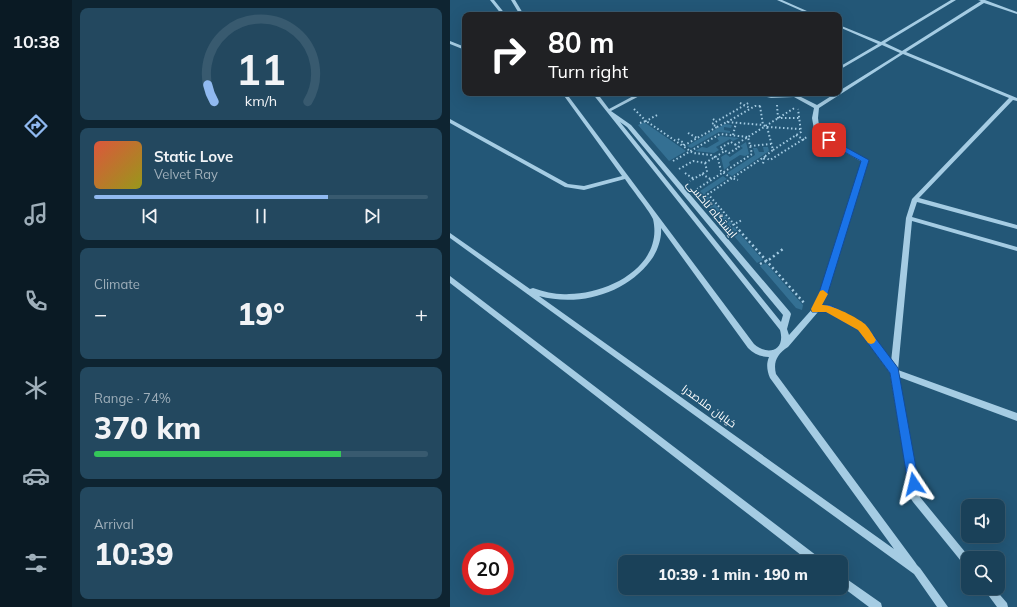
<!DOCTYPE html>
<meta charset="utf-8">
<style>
:root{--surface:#1a4159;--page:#23485f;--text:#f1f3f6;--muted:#9fafba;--line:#385a6f;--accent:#90b9f0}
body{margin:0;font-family:Mulish,Cairo,sans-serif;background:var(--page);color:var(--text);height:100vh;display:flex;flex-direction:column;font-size:15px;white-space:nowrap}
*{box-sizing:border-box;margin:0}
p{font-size:13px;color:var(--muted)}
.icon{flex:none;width:22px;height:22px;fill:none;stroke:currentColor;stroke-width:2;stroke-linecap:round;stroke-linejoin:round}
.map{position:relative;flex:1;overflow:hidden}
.side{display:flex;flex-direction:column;gap:8px;padding:8px;background:#0e2431;width:378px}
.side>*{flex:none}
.top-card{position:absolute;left:12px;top:12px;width:380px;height:84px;border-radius:8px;box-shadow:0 4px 16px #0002,0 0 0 1px var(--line);background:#202124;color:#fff;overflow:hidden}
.tools{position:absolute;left:511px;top:499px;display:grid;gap:8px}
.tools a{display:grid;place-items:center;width:44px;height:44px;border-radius:8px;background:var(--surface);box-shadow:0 4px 16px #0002,0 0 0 1px var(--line);font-size:20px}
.speed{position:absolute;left:12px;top:543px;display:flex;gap:8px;font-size:20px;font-weight:700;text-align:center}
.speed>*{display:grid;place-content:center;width:52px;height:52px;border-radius:50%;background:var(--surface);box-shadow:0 4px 16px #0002,0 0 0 1px var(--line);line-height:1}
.speed .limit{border:6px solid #d22;background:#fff;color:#111}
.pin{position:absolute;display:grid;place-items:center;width:34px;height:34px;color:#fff;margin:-17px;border-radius:8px;box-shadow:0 2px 6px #0006}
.me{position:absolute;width:44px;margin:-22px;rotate:350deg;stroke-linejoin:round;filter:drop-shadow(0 0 3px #0008)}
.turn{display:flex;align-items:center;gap:14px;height:84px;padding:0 20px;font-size:18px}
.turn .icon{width:52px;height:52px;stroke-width:2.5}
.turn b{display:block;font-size:28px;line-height:34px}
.big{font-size:30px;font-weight:800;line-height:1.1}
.side .tile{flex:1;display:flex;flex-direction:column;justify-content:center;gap:6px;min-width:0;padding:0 14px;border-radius:8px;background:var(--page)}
.side .dial{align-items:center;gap:0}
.dial svg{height:104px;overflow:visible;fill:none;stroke:var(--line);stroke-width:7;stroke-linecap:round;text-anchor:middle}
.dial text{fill:var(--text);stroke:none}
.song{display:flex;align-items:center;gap:12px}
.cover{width:48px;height:48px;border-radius:6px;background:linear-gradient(135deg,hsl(10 70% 55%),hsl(60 70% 35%))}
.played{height:4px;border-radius:2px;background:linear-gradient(90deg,var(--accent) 70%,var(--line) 70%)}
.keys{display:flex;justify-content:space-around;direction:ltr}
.heat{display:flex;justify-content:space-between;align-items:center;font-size:22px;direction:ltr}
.charge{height:6px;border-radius:3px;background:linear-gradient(90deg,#34c759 74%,var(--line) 0)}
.trip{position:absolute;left:168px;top:555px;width:230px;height:40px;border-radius:8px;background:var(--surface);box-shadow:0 4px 16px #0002,0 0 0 1px var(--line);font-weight:800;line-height:40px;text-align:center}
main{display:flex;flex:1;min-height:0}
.tabs{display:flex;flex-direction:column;width:72px;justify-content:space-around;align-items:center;background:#0a1a24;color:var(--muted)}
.tabs .icon{width:28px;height:28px}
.tabs .on{color:var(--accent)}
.tabs b{font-size:18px;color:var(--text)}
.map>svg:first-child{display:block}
.green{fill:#347093}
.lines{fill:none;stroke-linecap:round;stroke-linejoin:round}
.path-far1{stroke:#a5cce3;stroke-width:2;stroke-dasharray:1.5 2.5;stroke-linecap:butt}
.path{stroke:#a5cce3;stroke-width:2.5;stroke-dasharray:2 3;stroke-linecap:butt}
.minor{fill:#a5cce3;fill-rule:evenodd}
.route{fill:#1a73e8;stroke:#114b97}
.slow{fill:#f59e0b}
.labels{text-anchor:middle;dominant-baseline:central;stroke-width:3;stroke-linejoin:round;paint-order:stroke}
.street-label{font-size:11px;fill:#fff;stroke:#235777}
</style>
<main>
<nav class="tabs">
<b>10:38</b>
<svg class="icon on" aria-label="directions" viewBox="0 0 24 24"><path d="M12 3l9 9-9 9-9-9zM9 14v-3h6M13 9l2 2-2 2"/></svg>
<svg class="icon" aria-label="music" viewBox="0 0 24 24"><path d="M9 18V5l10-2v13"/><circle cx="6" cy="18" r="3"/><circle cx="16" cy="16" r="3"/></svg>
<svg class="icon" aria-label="phone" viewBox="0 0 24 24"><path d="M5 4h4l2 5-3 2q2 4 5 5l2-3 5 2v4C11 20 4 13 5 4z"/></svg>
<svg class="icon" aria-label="climate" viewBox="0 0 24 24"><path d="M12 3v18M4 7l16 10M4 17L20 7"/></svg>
<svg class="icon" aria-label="car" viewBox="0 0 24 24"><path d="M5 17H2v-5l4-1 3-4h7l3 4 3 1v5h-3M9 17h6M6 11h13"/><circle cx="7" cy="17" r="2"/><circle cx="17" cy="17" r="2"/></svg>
<svg class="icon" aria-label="filters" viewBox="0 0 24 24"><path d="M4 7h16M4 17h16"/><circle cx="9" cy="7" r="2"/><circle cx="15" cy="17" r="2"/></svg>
</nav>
<section class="side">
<div class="tile dial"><svg viewBox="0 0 100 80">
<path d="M14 69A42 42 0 1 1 86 69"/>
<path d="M14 69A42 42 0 0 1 9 56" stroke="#90b9f0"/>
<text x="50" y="56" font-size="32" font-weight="700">11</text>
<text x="50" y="72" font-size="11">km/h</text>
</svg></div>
<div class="tile">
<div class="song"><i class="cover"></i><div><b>Static Love</b><p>Velvet Ray</p></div></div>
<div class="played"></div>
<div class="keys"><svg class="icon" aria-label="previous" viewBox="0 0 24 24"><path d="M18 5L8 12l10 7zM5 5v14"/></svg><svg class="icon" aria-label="pause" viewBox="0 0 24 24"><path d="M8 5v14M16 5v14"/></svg><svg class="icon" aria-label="next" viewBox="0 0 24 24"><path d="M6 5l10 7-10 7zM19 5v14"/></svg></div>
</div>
<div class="tile"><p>Climate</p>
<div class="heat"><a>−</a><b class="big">19°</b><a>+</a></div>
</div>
<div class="tile"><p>Range · 74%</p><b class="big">370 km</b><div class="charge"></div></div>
<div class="tile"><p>Arrival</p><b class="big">10:39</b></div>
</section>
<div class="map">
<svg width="567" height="607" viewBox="0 0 567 607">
<rect width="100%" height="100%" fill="#235777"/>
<!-- green -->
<path class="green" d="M194 122 236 151 219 161 188 125Z
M275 124 282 125 281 128 274 127V130L280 131V133L269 132 241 148 237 146Z
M270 136 289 138 283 141 280 139 266 147 269 150 264 153 245 151 252 147 257 148 269 141 267 138Z
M296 142 299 154 295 156 290 155 279 162 280 165 274 170 271 157 276 154 280 157 293 148 290 146Z
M313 147H318L319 151 282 176 277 173 305 155 303 148H307L309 152H314Z
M273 176 277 179 255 193 282 224 276 226 247 193Z
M284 227 313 260 307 263 278 229Z
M316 263 353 305 352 310 346 308 310 266Z"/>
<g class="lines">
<!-- path-far1 -->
<path class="path-far1" d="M290 103 300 108
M327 105 328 118H350
M310 106 313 125
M184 109 196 121 209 114
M263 119 266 121
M277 122 305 106H312
M190 123 196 121 233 146 267 127 262 124 300 102
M267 127 277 122 313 125 317 127 323 150 314 157 313 164
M317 127 350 129
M238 133 247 138
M283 135 286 123
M346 135 356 141
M228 139 234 143 233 146 243 153 261 155 268 159 271 171 281 178 288 180
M281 142 289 147 279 153 270 148Z
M285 145 346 107
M300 146 321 144
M323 150 351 132 348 109
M223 161 270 134 298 137 302 154 247 189
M255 163 275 151
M229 169 243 161 255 163 257 171 240 181
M235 173 244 179
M252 174 262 180
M279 227 292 220
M290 231 258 194 314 157 320 160 357 137"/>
<!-- path -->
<path class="path" d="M289 230 355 304
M310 264 320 259 333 249"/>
<!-- minor -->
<path class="minor" d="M40 0H44L56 15H52Z
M61 0H65L74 15H70Z
M327 0H332L366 15H361Z
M501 0H506L435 43 452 51 531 1 528 0H535L567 12V14L534 3 456 52 567 98V101L563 100 469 198 567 225V229L467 202 462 217 567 247V251L462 221 448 370 567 413V421L449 377 470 497 520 558H518V568L515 566 463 502 461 499 440 373 408 329 376 311 368 312 338 347C327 354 323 362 326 374L465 562 467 565 470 568 498 607H487L464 574 0 238V233L80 289 83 288C95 292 107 295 119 294 158 294 214 266 203 219 201 213 180 187 175 179L134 190 115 187 0 123V119L118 184 134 186 172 176 112 93H116L304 344C317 356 336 351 330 330L142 93H147L159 109 189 93H195L161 111 181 125 340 312 341 314 337 329 339 335 364 307 369 297 412 162 365 135 362 118 364 108 344 97 321 98 301 93H309L321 96 345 94 367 105 386 93H389V91L450 53 432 45 389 70V67L428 44 389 27V25L431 42ZM453 54 559 98 462 199 456 218 441 362 414 325 379 306H371L375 297 418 161 370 133 368 118 369 108ZM170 122 177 127 333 315 331 322ZM211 228 298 348C304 354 311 357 319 357 316 364 317 371 320 378L444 549 89 296C129 307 176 294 201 260 207 252 212 239 211 228Z
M0 41 15 47V50L0 44Z
M0 276 371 559 373 562H360L0 283Z
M391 575 431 603 432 607H419L391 586Z
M533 588H544L557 603 558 607H547Z"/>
</g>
<!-- route -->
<path class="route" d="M379 138 419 160 377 296 372 305H380L415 324 448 368 469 484 468 489 464 490 460 489 458 484 440 373 408 330 376 312H362L361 309 368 296 411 161 376 142V139Z"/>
<!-- slow -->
<path class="slow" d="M373 290 378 294 372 305C381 304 408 318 415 324 419 328 423 335 426 340L424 343 421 344 418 343 408 330 376 312H362L361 309 370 291Z"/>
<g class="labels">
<!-- street labels -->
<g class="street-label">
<text transform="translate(262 209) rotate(50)">ایستگاه تاکسی</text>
<text transform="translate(259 406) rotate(36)">خیابان ملاصدرا</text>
</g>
</g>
</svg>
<div class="tools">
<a><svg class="icon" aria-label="sound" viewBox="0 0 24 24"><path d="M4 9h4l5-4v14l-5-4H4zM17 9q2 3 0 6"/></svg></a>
<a><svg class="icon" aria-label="search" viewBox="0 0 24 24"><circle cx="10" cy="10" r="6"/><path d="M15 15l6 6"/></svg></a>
</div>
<div class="speed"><div class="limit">20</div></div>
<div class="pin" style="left:379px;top:140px;background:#d93025"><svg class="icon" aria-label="arrive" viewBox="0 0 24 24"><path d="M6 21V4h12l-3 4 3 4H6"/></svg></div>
<svg class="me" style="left:464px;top:484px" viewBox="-20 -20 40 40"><path d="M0-17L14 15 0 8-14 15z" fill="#1a73e8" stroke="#fff" stroke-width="4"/></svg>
<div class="trip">10:39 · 1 min · 190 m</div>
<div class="top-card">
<div class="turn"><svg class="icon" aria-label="right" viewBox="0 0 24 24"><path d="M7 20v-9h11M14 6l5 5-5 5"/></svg><div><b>80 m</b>Turn right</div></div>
</div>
</div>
</main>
